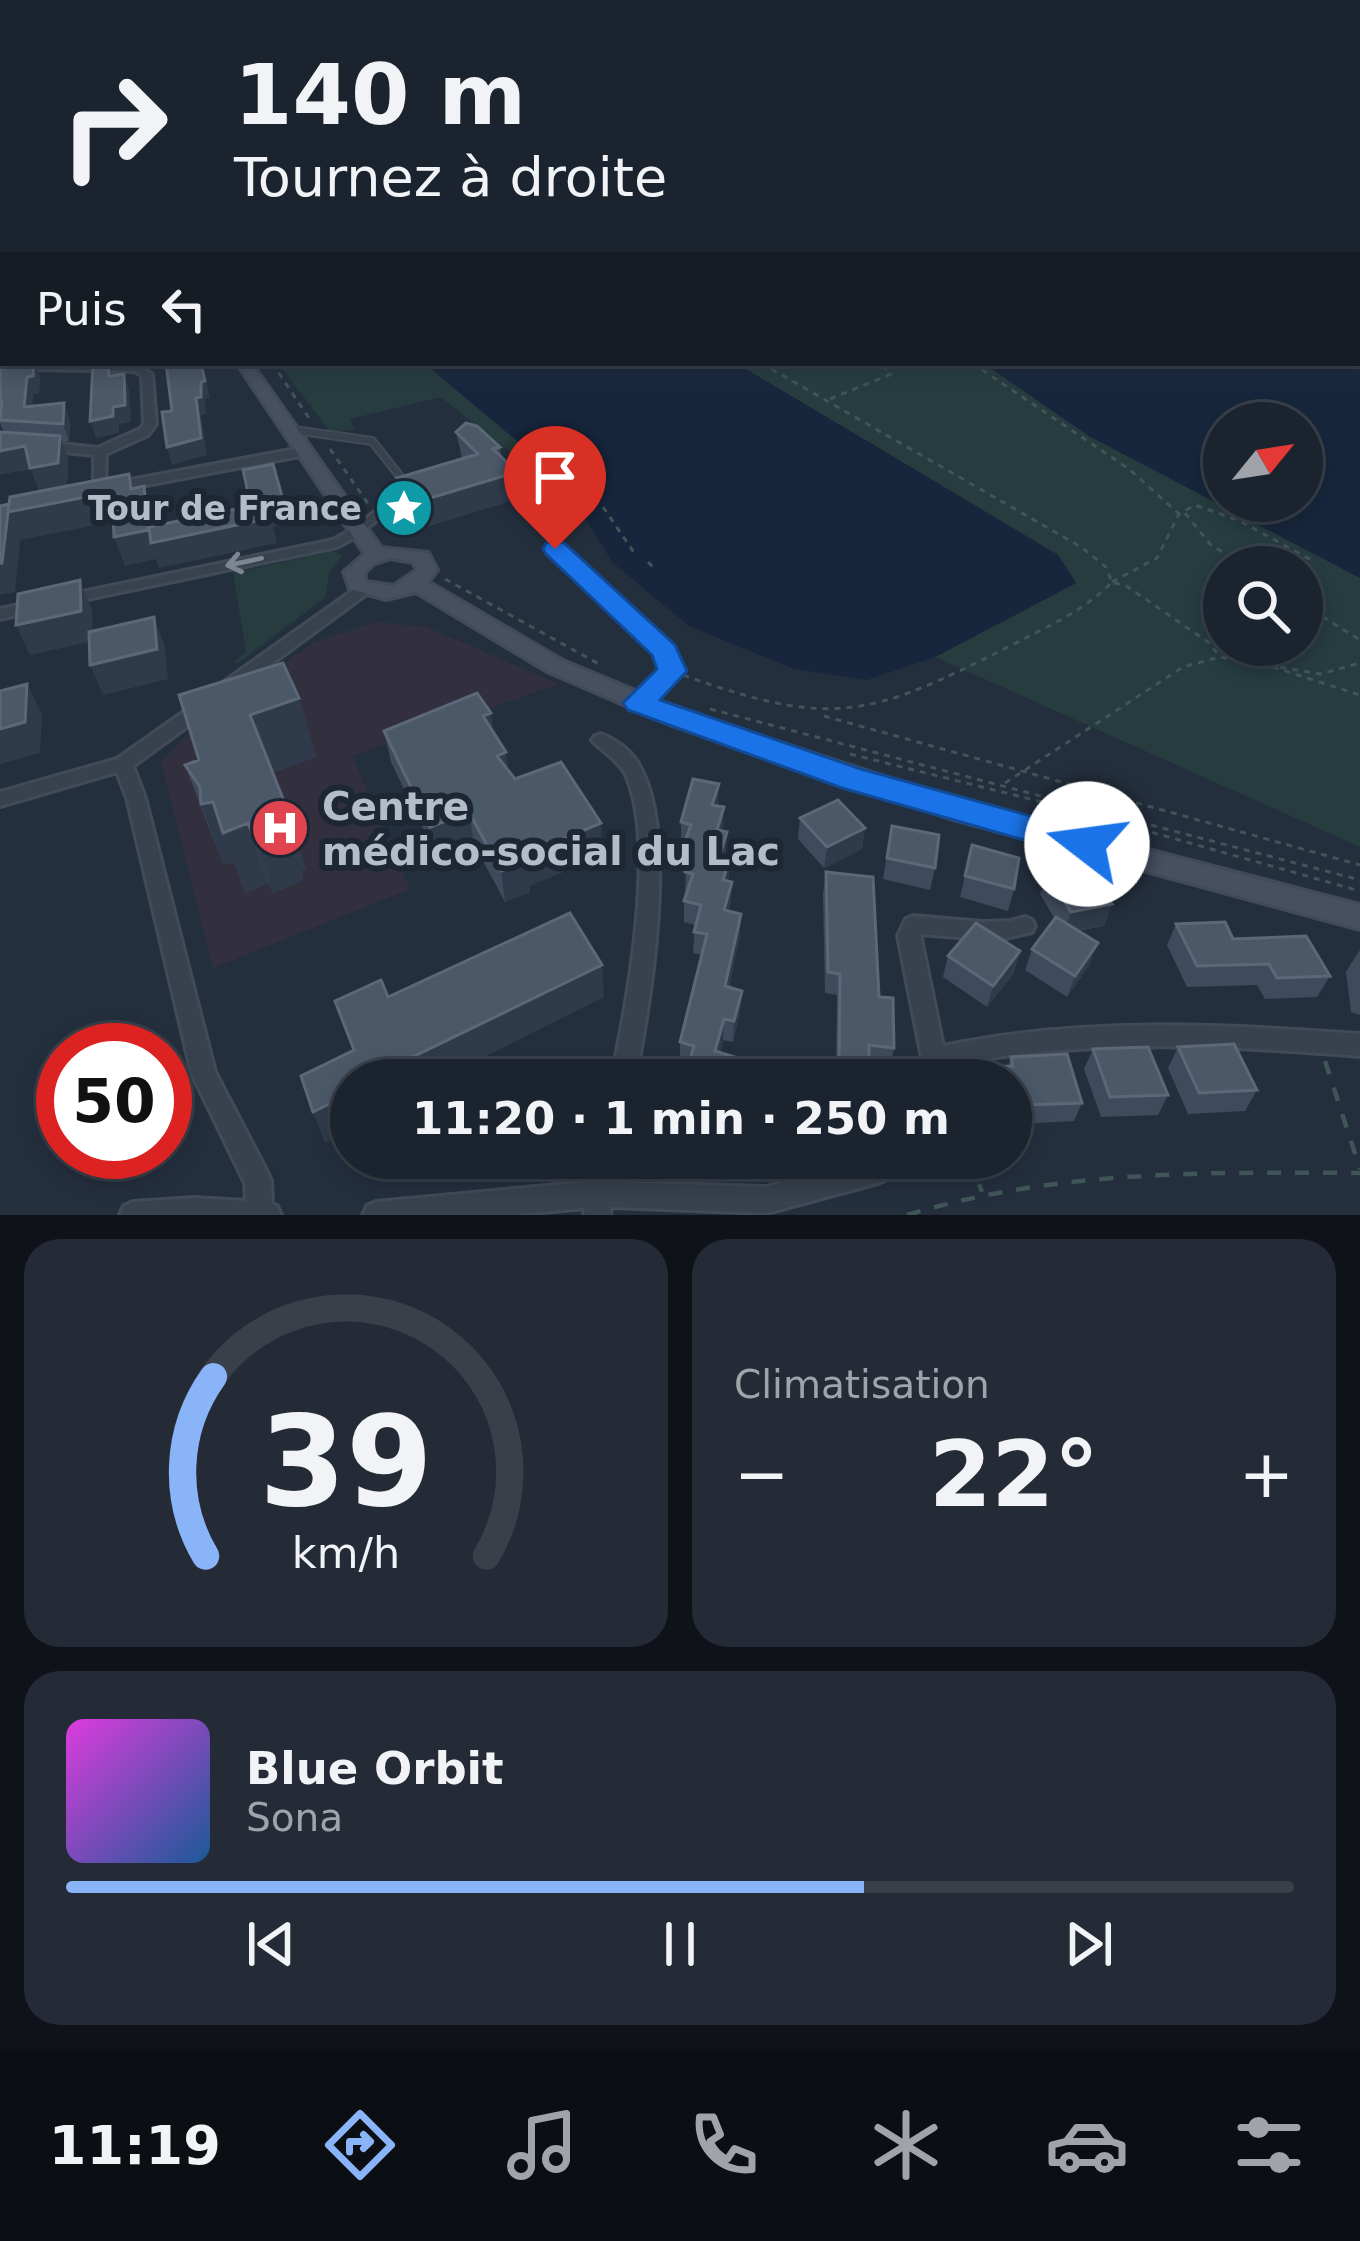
<!DOCTYPE html>
<html lang="fr">
<meta charset="utf-8">
<style>
:root{--surface:#1b232e;--page:#242b36;--text:#f1f3f6;--muted:#a0a4aa;--line:#39404a;--accent:#8ab4f8}
body{margin:0;font-family:"DejaVu Sans",sans-serif;background:var(--page);color:var(--text);height:100vh;display:flex;flex-direction:column;font-size:45px;white-space:nowrap}
*{box-sizing:border-box;margin:0}
p{font-size:39px;color:var(--muted)}
.icon{flex:none;width:66px;height:66px;fill:none;stroke:currentColor;stroke-width:2;stroke-linecap:round;stroke-linejoin:round}
.map{position:relative;height:1215px;overflow:hidden}
.sheet{display:flex;flex-direction:column;gap:24px;padding:24px;background:#0f1319;flex:1}
.sheet>*{flex:none}
.hud{position:absolute;left:0px;top:0px;width:1362px;height:366px;box-shadow:0 6px 18px #0003,0 0 0 3px var(--line);background:#1b232e;color:var(--text);overflow:hidden}
.needle{width:78px;rotate:60deg}
.tools{position:absolute;left:1203px;top:402px;display:grid;gap:24px}
.tools a{display:grid;place-items:center;width:120px;height:120px;border-radius:50%;background:var(--surface);box-shadow:0 6px 18px #0003,0 0 0 3px var(--line);font-size:60px}
.speed{position:absolute;left:36px;top:1023px;display:flex;gap:24px;font-size:60px;font-weight:700;text-align:center}
.speed>*{display:grid;place-content:center;width:156px;height:156px;border-radius:50%;background:var(--surface);box-shadow:0 6px 18px #0003,0 0 0 3px var(--line);line-height:1}
.speed .limit{border:18px solid #d22;background:#fff;color:#111}
.pin{position:absolute;display:grid;place-items:center;width:102px;height:102px;color:#fff;margin:-123px -51px;border-radius:50% 50% 50% 0;rotate:-45deg;box-shadow:0 0 12px #0007}
.pin .icon{rotate:45deg}
.me{position:absolute;width:132px;margin:-66px;rotate:285deg;stroke-linejoin:round;filter:drop-shadow(0 0 9px #0008)}
.turn{display:flex;align-items:center;gap:42px;height:252px;padding:0 36px;font-size:54px}
.turn .icon{width:156px;height:156px;stroke-width:2.5}
.turn b{display:block;font-size:84px;line-height:102px}
.then{display:flex;align-items:center;height:114px;padding:0 36px;background:#0003;gap:24px;font-size:45px}
.big{font-size:90px;font-weight:600;line-height:1.1}
.sheet .tile{flex:1;display:flex;flex-direction:column;justify-content:center;gap:18px;min-width:0;padding:0 42px;border-radius:36px;background:var(--page)}
.sheet .dial{align-items:center;gap:0}
.dial svg{height:312px;overflow:visible;fill:none;stroke:var(--line);stroke-width:7;stroke-linecap:round;text-anchor:middle}
.dial text{fill:var(--text);stroke:none}
.song{display:flex;align-items:center;gap:36px}
.cover{width:144px;height:144px;border-radius:18px;background:linear-gradient(135deg,hsl(300 70% 55%),hsl(210 70% 35%))}
.played{height:12px;border-radius:6px;background:linear-gradient(90deg,var(--accent) 65%,var(--line) 65%)}
.keys{display:flex;justify-content:space-around;direction:ltr}
.heat{display:flex;justify-content:space-between;align-items:center;font-size:66px;direction:ltr}
.sheet .tiles{flex:1;display:grid;gap:24px;grid-template-columns:1fr 1fr}
.tile:last-child{grid-column:span 2}
.trip{position:absolute;left:330px;top:1059px;width:702px;height:120px;border-radius:60px;background:var(--surface);box-shadow:0 6px 18px #0003,0 0 0 3px var(--line);font-weight:600;line-height:120px;text-align:center}
.tabs{display:flex;height:192px;justify-content:space-around;align-items:center;background:#0b0e12;color:var(--muted)}
.tabs .icon{width:84px;height:84px}
.tabs .active{color:var(--accent)}
.tabs b{font-size:54px;color:var(--text)}
.map>svg:first-child{display:block}
.medical{fill:#32303f}
.green{fill:#263c3f;fill-rule:evenodd}
.water{fill:#17263c;fill-rule:evenodd}
.lines{fill:none;stroke-linecap:round;stroke-linejoin:round}
.lane-far2-casing{stroke:#414a57;stroke-width:10}
.lane-far1-casing{stroke:#414a57;stroke-width:14}
.lane-casing{stroke:#414a57;stroke-width:15}
.street-casing{stroke:#414a57;stroke-width:6}
.secondary-casing{stroke:#414a57;stroke-width:6}
.path-far1{stroke:#3f5557;stroke-width:3;stroke-dasharray:6 6;stroke-linecap:butt}
.path{stroke:#3f5557;stroke-width:4.5;stroke-dasharray:14 14;stroke-linecap:butt}
.lane-far2{stroke:#38414e;stroke-width:6}
.lane-far1{stroke:#38414e;stroke-width:8}
.lane{stroke:#38414e;stroke-width:9}
.street{fill:#38414e;fill-rule:evenodd}
.secondary{fill:#465061;fill-rule:evenodd}
.wall{fill:#3f4b5c}
.shaded-wall{fill:#2f3b4b}
.building{fill:#4b5868;stroke:#5c6777;stroke-width:3}
.oneway{stroke:#7c8592}
.route{fill:#1a73e8;stroke:#114b97;stroke-width:3}
.labels{text-anchor:middle;dominant-baseline:central;stroke-width:12;stroke-linejoin:round;paint-order:stroke}
.poi-label{font-size:33px;font-weight:bold;fill:#b4bcc9;stroke:#1d2633;text-anchor:end}
.near-poi-label{font-size:39px;font-weight:bold;fill:#b4bcc9;stroke:#1d2633;text-anchor:start}
</style>
<div class="map">
<svg width="1360" height="1215" viewBox="0 0 1360 1215">
<rect width="100%" height="100%" fill="#242f3e"/>
<!-- medical -->
<path class="medical" d="M377 622 426 627 559 684 352 756 410 889 213 968 161 762 190 732 314 642Z"/>
<!-- green -->
<path class="green" d="M278 363H424L558 475 572 498 558 502C555 484 463 415 441 397L350 419 355 429 331 433Z
M736 363H983L1089 436 1360 578V847L935 657 1076 583 1058 555ZM1224 567H1302V645H1224Z
M333 551 343 556 330 570 325 598 237 664 233 662 246 652 233 573Z"/>
<!-- water -->
<path class="water" d="M1360 329V578L1089 436 983 363H1359ZM1224 423H1302V501H1224Z
M424 363H736L1058 555 1076 583 935 657 867 680 794 669 689 626 613 563 558 475Z"/>
<g class="lines">
<defs>
<path id="lane-far2" d="M294 430 372 441 402 479 397 492"/>
<path id="lane-far1" d="M359 529 393 503 398 489
M555 549 665 651 672 671 663 680"/>
<path id="lane" d="M639 702 666 677"/>
<path id="street" d="M0 230H3V246L0 247Z
M3 316V322L0 323V317Z
M31 363 136 365 152 374 156 424 148 435 106 454 105 492 100 493 94 489V455L45 450 39 446 45 442 98 448 140 429 144 424 142 375 134 371 34 369 0 383V376Z
M306 447 312 451 310 454 115 491 109 487 115 483Z
M356 527 363 531 361 534 337 547 68 603 61 599 68 595 333 540Z
M364 585 369 586 371 589 369 592 236 690H224L222 686 224 682 359 586Z
M33 602 38 604 40 607 38 610 0 619V609Z
M201 702 207 704 209 708 207 712 133 766 145 798 215 1072 267 1172 271 1181 272 1204 277 1206 281 1215H120L124 1206 133 1202 194 1198 246 1201 245 1183 192 1074 127 798 117 772 0 806V792L117 759 195 704Z
M601 734C614 739 629 749 637 762 680 828 650 1004 635 1080H611C627 1006 658 841 625 773 617 759 603 752 592 740L595 736Z
M913 916 983 922 1011 921 1025 917 1032 920 1035 926 1032 932 997 940 920 934 943 1046C1081 1017 1220 1024 1360 1034V1056C1221 1045 1083 1038 945 1066V1080H921L922 1058 898 936 906 919Z
M593 1158H617L614 1182 767 1187 871 1158H899L887 1179 878 1183 767 1213 611 1207 610 1215H584L585 1208 511 1215H363L367 1206 376 1202 589 1182Z"/>
<path id="secondary" d="M3 283V291L0 292V284Z
M237 363H251L381 548 428 553 437 570 428 582 563 661 688 713 952 799 1360 905V929L950 818 672 725 547 671 416 592 386 599 350 589 344 572 365 554ZM390 558 413 562 417 570 394 586 366 582 364 573 373 564Z"/>
</defs>
<!-- lane-far2 casing -->
<use href="#lane-far2" class="lane-far2-casing"/>
<!-- lane-far1 casing -->
<use href="#lane-far1" class="lane-far1-casing"/>
<!-- lane casing -->
<use href="#lane" class="lane-casing"/>
<!-- street casing -->
<use href="#street" class="street-casing"/>
<!-- secondary casing -->
<use href="#secondary" class="secondary-casing"/>
<!-- path-far1 -->
<path class="path-far1" d="M272 363 311 421
M972 363 1129 469 1179 514
M830 399 891 374 880 363
M538 443 562 465
M330 449 369 505
M603 507 635 554
M1185 513 1210 544 1245 567
M648 562 655 569
M445 579 599 664
M1112 582 1157 558 1179 514 1195 505 1240 521 1315 562
M1114 583 1125 585 1208 642 1218 654
M1302 604 1360 640
M1273 667 1360 695
M683 675C833 729 870 717 1010 646 1046 627 1083 612 1112 582L1106 567 1081 547 761 363
M710 709 1360 880
M824 716 1360 865
M850 754 1062 807 1360 891
M1005 783 1183 667 1220 657 1320 674 1360 663"/>
<!-- path -->
<path class="path" d="M1325 1061 1360 1169
M969 1158 982 1192
M907 1215C1056 1170 1206 1172 1360 1173"/>
<!-- lane-far2 -->
<use href="#lane-far2" class="lane-far2"/>
<!-- lane-far1 -->
<use href="#lane-far1" class="lane-far1"/>
<!-- lane -->
<use href="#lane" class="lane"/>
<!-- street -->
<use href="#street" class="street"/>
<!-- secondary -->
<use href="#secondary" class="secondary"/>
</g>
<!-- wall -->
<path class="wall" d="M23 363H35L40 376 39 393 33 394 32 406 70 420 69 441H62L68 458 67 485 39 490 31 469 0 474V432H4L0 423V369Z
M456 432 500 447 501 457 520 498 422 528 402 504 397 478 462 458Z
M299 698 316 757 273 772 306 869 301 871 303 880 273 893 269 883 245 893 234 862 223 864 185 765 199 760Z
M384 731 494 734 508 770 515 779 603 855 529 886 530 892 505 902 474 844 437 858 391 762Z
M718 806 722 831 727 832 725 856 730 857 728 881 732 882 729 911 740 935 729 987 742 991 740 1012 733 1042 723 1040 720 1053 738 1058 736 1080H684L688 1065 680 1063V1042L702 955 693 953 695 925 684 922V901L687 894 685 893 686 869 683 868 684 844 681 843V822Z
M800 818 865 828 862 849 824 868 798 839Z
M892 826 935 868 930 890 883 879Z
M972 845 1014 889 1008 911 960 897Z
M826 872 879 997 894 1048 890 1069 869 1067V1080H816L819 1061 836 1063 837 995 825 993 823 894Z
M1047 873 1112 904 1104 926 1078 931 1090 964 1067 997 1025 970 1032 949 1055 919 1040 894Z
M1176 924 1233 939 1330 976 1317 997 1265 999 1257 985 1187 987 1167 945Z
M1359 951H1360V1015L1351 1012 1346 972Z
M948 956 1014 973 987 1007 943 977Z
M1178 1047 1257 1090 1245 1111 1188 1114 1168 1068Z
M1093 1049 1168 1095 1158 1115 1101 1117 1084 1069Z
M1011 1057 1082 1103 1074 1121 1019 1124 1011 1100V1080H976L980 1067 1008 1066Z"/>
<!-- shaded-wall -->
<path class="shaded-wall" d="M34 363 40 376 39 393 33 394 31 424 24 407 27 377Z
M202 363 210 398 205 399 206 414 201 415 207 455 172 465 167 447 196 398Z
M124 374 129 390 131 422 119 424V433L96 438 90 421 113 407Z
M64 403 70 420 69 441 63 424Z
M60 436 68 458 67 485 39 490 31 469 0 474V451Z
M517 472 520 498 422 528 417 502Z
M144 486 154 513 157 542 267 503 283 500 289 524 273 527 277 543 159 568 156 559 125 566 114 537Z
M112 492 122 520 20 540 15 592 0 595V563L9 504Z
M80 580 92 610 93 641 30 655 16 625Z
M154 617 165 647 168 679 103 695 90 665Z
M27 684 42 715 40 753 0 764V729Z
M299 698 316 757 269 773 250 715Z
M491 713 495 744 483 716Z
M506 752 510 783 497 756Z
M719 784 718 805 711 826 712 805Z
M213 802 248 823 269 883 245 893 234 862 223 864 201 804Z
M724 807 723 829 716 851 717 830Z
M287 809 306 869 301 871 303 880 273 893 252 833Z
M469 812 474 844 437 858 430 827Z
M601 823 603 855 529 886 530 892 505 902 501 871 523 856Z
M865 828 862 849 824 868 827 847Z
M727 832 726 853 719 876 720 855Z
M730 857 729 878 722 902 723 880Z
M732 882 731 903 723 931 724 910Z
M1112 904 1104 926 1063 933 1071 912Z
M741 914 740 935 724 1008 725 986Z
M1098 943 1090 964 1067 997 1075 976Z
M1020 951 1014 973 987 1007 993 986Z
M602 965 604 997 438 1080H378L388 1069Z
M742 991 740 1012 733 1042 734 1021Z
M724 1019 723 1040 715 1072V1051Z
M351 1093V1130L325 1143 313 1112Z"/>
<!-- building -->
<path class="building" d="M23 363H34L33 376 27 377 24 407 64 403 63 424 0 420 2 401H0V369Z
M93 363H108L109 376 124 374 125 405 113 407V416L90 421Z
M166 363H201L205 381 201 382V397L196 398 201 438 167 447 162 412 172 411Z
M466 423 477 426 500 447 493 449 517 472 417 502 397 478 478 454 456 432Z
M0 432 60 436 58 463 30 468 25 446 0 451Z
M273 464 283 500 267 503 270 518 151 543 149 527 251 506 243 470Z
M129 474 131 489 144 486 148 530 114 537 112 492 8 512 10 497Z
M9 504 2 563H0V506Z
M80 580 81 611 16 625 18 594Z
M154 617 157 649 90 665 89 632Z
M283 663 299 698 250 715 287 809 282 811 284 820 252 833 248 823 223 833 213 802 201 804 200 787 185 765 199 760 179 695Z
M27 684 25 722 0 729V691Z
M477 693 491 713 483 716 506 752 497 756 515 779 561 762 601 823 523 856 526 860 501 871 469 812 430 827 384 731Z
M693 779 719 784 712 805 724 807 717 830 727 832 720 855 730 857 723 880 732 882 724 910 741 914 725 986 742 991 734 1021 724 1019 715 1051 738 1058 732 1080H684L694 1046 680 1042 707 934 694 932 701 905 684 901 693 874 685 872 692 849 683 847 691 825 681 822Z
M838 800 865 828 827 847 800 818Z
M892 826 939 835 935 868 887 858Z
M972 845 1019 858 1014 889 965 876Z
M1086 866 1112 904 1071 912 1047 873Z
M826 872 873 877 879 997 893 998 894 1048 869 1045V1080H819V1061L839 1063 840 974 828 972Z
M570 913 602 965 388 1069 390 1074 378 1080H351V1093L313 1112 301 1076 354 1050 335 1001 381 980 388 997Z
M1056 917 1098 943 1075 976 1032 949Z
M1225 922 1233 939 1306 936 1330 976 1277 978 1269 964 1197 966 1176 924Z
M976 923 1020 951 993 986 948 956Z
M1234 1044 1257 1090 1199 1093 1178 1047Z
M1148 1047 1168 1095 1110 1097 1093 1049Z
M1067 1054 1082 1103 1025 1105 1018 1081 983 1080 980 1067 1013 1066 1011 1057Z"/>
<!-- one-way arrows -->
<defs><path id="oneway-shaft" d="M-6 0H5M1.5-3L5.5 0L1.5 3" fill="none" stroke-width="1.6" stroke-linecap="round" stroke-linejoin="round" transform="scale(3)"/></defs>
<use class="oneway" href="#oneway-shaft" transform="translate(244 562) rotate(168)"/>
<!-- sky -->
<linearGradient id="sky" x2="0" y2="1"><stop stop-color="#141a22"/><stop offset="0.57" stop-color="#3f4d63"/><stop offset="1" stop-color="#3f4d63" stop-opacity="0"/></linearGradient>
<rect width="1360" height="394" fill="url(#sky)"/>
<!-- route -->
<path class="route" d="M555 541 564 543 675 645 687 671 660 700 861 769 1099 835 1104 844 1099 854 1087 858 842 788 628 710 623 703 657 669 652 655 546 554 543 549 546 543Z"/>
<!-- icons -->
<defs>
<symbol id="sight-disc" viewBox="-11 -11 22 22"><circle r="9.5" fill="#0f9aa8" stroke="#1d2633"/><path d="M0-6L1.8-2.2L6-1.7L2.9 1.2L3.7 5.4L0 3.3L-3.7 5.4L-2.9 1.2L-6-1.7L-1.8-2.2Z" fill="#fff"/></symbol>
<symbol id="hospital-disc" viewBox="-11 -11 22 22"><circle r="9.5" fill="#e0444e" stroke="#1d2633"/><path d="M-5-5h3v3.5h4V-5h3V5h-3V1.5h-4V5h-3Z" fill="#fff"/></symbol>
</defs>
<g fill-rule="evenodd">
<use href="#sight-disc" x="371" y="475" width="66" height="66"/>
<use href="#hospital-disc" x="247" y="795" width="66" height="66"/>
</g>
<g class="labels">
<!-- poi labels -->
<g class="poi-label">
<text x="362" y="508">Tour de France</text>
</g>
<!-- near-poi labels -->
<g class="near-poi-label">
<text x="322" y="806">Centre<tspan x="322" dy="45">médico-social du Lac</tspan></text>
</g>
</g>
</svg>
<div class="tools">
<a><svg class="needle" viewBox="-14 -14 28 28"><path d="M0-13l5 13h-10z" fill="#e53935"/><path d="M0 13l5-13h-10z" fill="#a0a4aa"/></svg></a>
<a><svg class="icon" aria-label="search" viewBox="0 0 24 24"><circle cx="10" cy="10" r="6"/><path d="M15 15l6 6"/></svg></a>
</div>
<div class="speed"><div class="limit">50</div></div>
<div class="pin" style="left:555px;top:549px;background:#d93025"><svg class="icon" aria-label="arrive" viewBox="0 0 24 24"><path d="M6 21V4h12l-3 4 3 4H6"/></svg></div>
<svg class="me" style="left:1087px;top:844px" viewBox="-20 -20 40 40"><circle r="19" fill="#fff"/><path d="M0-13L10 11 0 6-10 11z" fill="#1a73e8"/></svg>
<div class="trip">11:20 · 1 min · 250 m</div>
<div class="hud">
<div class="turn"><svg class="icon" aria-label="right" viewBox="0 0 24 24"><path d="M7 20v-9h11M14 6l5 5-5 5"/></svg><div><b>140 m</b>Tournez à droite</div></div>
<div class="then">Puis<svg class="icon" aria-label="left" viewBox="0 0 24 24"><path d="M17 20v-9H6M10 6l-5 5 5 5"/></svg></div>
</div>
</div>
<section class="sheet">
<div class="tiles">
<div class="tile dial"><svg viewBox="0 0 100 80">
<path d="M14 69A42 42 0 1 1 86 69"/>
<path d="M14 69A42 42 0 0 1 16 23" stroke="#8ab4f8"/>
<text x="50" y="56" font-size="32" font-weight="700">39</text>
<text x="50" y="72" font-size="11">km/h</text>
</svg></div>
<div class="tile"><p>Climatisation</p>
<div class="heat"><a>−</a><b class="big">22°</b><a>+</a></div>
</div>
<div class="tile">
<div class="song"><i class="cover"></i><div><b>Blue Orbit</b><p>Sona</p></div></div>
<div class="played"></div>
<div class="keys"><svg class="icon" aria-label="previous" viewBox="0 0 24 24"><path d="M18 5L8 12l10 7zM5 5v14"/></svg><svg class="icon" aria-label="pause" viewBox="0 0 24 24"><path d="M8 5v14M16 5v14"/></svg><svg class="icon" aria-label="next" viewBox="0 0 24 24"><path d="M6 5l10 7-10 7zM19 5v14"/></svg></div>
</div>
</div>
</section>
<nav class="tabs">
<b>11:19</b>
<svg class="icon active" aria-label="directions" viewBox="0 0 24 24"><path d="M12 3l9 9-9 9-9-9zM9 14v-3h6M13 9l2 2-2 2"/></svg>
<svg class="icon" aria-label="music" viewBox="0 0 24 24"><path d="M9 18V5l10-2v13"/><circle cx="6" cy="18" r="3"/><circle cx="16" cy="16" r="3"/></svg>
<svg class="icon" aria-label="phone" viewBox="0 0 24 24"><path d="M5 4h4l2 5-3 2q2 4 5 5l2-3 5 2v4C11 20 4 13 5 4z"/></svg>
<svg class="icon" aria-label="climate" viewBox="0 0 24 24"><path d="M12 3v18M4 7l16 10M4 17L20 7"/></svg>
<svg class="icon" aria-label="car" viewBox="0 0 24 24"><path d="M5 17H2v-5l4-1 3-4h7l3 4 3 1v5h-3M9 17h6M6 11h13"/><circle cx="7" cy="17" r="2"/><circle cx="17" cy="17" r="2"/></svg>
<svg class="icon" aria-label="filters" viewBox="0 0 24 24"><path d="M4 7h16M4 17h16"/><circle cx="9" cy="7" r="2"/><circle cx="15" cy="17" r="2"/></svg>
</nav>
